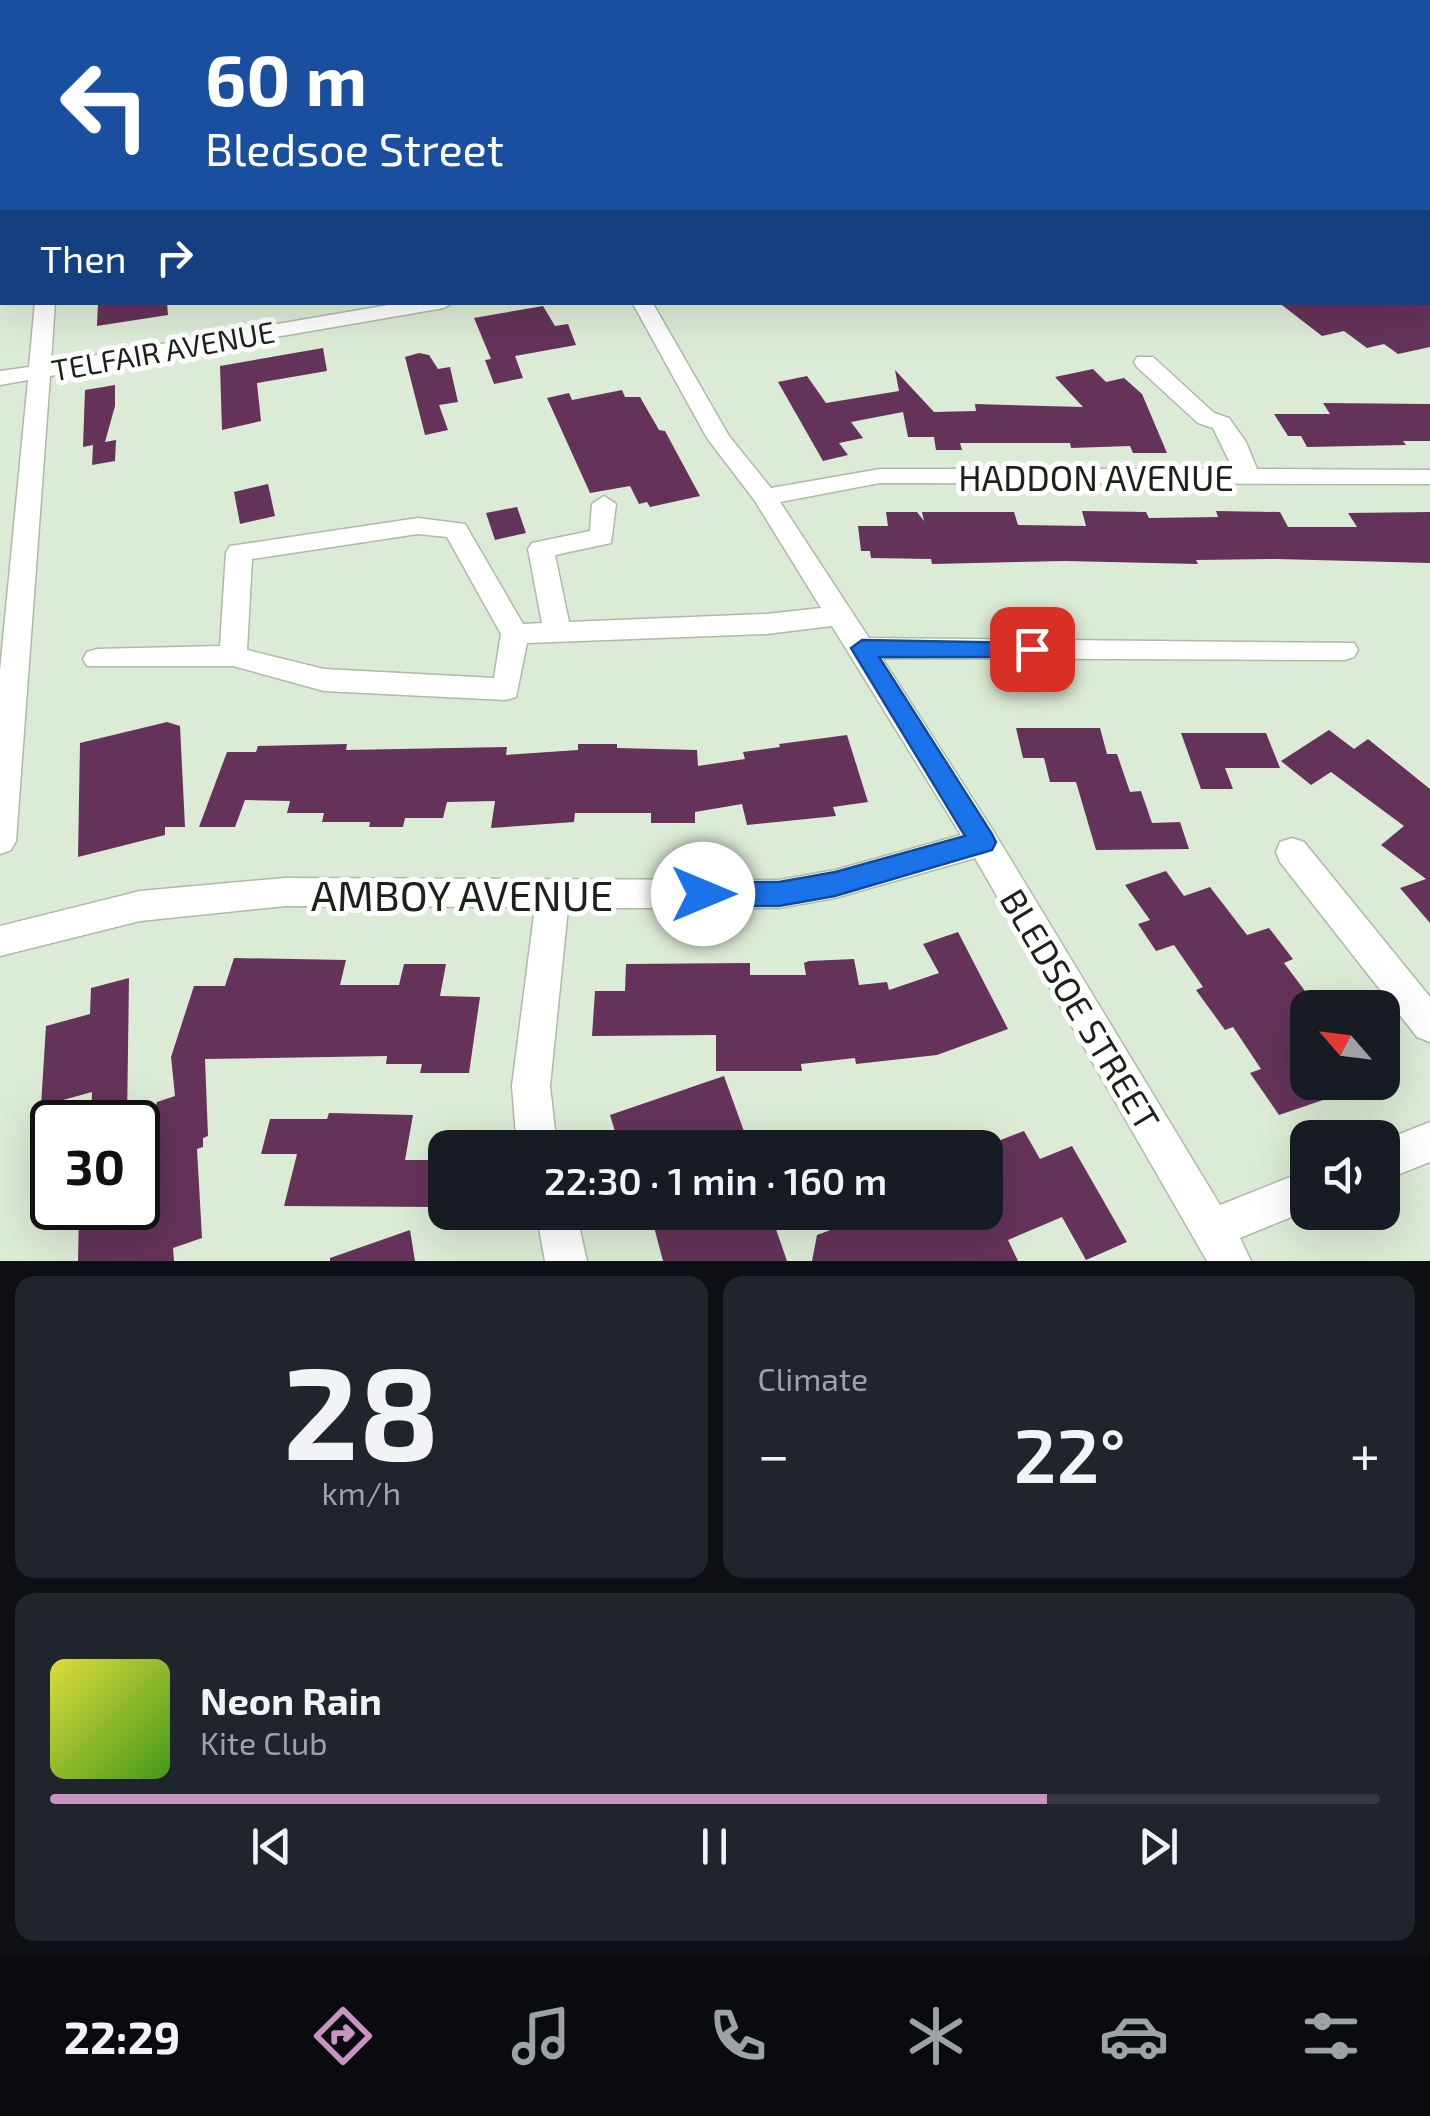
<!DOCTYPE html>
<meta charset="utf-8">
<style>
:root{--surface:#171b24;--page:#20242c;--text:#f1f3f6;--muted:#9ea1a6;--line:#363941;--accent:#c794c0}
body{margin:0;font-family:"Exo 2",sans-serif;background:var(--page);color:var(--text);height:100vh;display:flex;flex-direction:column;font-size:38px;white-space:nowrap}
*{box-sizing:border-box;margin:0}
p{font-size:32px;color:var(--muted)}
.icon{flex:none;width:55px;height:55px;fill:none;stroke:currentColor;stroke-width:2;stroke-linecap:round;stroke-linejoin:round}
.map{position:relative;height:1261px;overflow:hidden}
.drawer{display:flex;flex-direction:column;gap:15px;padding:15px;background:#0d0f14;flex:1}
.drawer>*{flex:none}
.hud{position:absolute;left:0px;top:0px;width:1430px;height:305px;box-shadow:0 10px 40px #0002;background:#1a4fa0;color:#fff;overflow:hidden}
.needle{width:65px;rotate:298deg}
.tools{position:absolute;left:1290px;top:990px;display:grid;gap:20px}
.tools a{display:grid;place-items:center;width:110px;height:110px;border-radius:20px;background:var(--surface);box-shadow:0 10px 40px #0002;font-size:50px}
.speed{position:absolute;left:30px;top:1100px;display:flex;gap:20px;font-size:50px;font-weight:700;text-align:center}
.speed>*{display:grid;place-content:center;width:130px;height:130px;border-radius:50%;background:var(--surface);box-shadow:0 10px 40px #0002;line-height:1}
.speed .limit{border:5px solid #111;border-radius:15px;background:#fff;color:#111}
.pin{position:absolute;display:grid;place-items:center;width:85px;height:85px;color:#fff;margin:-42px;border-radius:20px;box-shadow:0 5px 15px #0006}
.me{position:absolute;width:110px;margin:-55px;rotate:90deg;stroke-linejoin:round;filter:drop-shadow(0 0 8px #0008)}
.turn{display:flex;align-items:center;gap:35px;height:210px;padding:0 40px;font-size:45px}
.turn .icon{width:130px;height:130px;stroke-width:2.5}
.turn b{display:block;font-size:70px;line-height:85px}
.then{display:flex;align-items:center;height:95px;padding:0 40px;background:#0003;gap:20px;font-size:38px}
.big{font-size:75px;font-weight:600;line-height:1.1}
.drawer .widget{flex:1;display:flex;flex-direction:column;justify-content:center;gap:15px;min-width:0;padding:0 35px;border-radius:20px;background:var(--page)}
.drawer .dial{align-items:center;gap:0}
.dial b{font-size:130px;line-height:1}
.song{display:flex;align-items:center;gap:30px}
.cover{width:120px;height:120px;border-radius:15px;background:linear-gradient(135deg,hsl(60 70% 55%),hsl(100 70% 35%))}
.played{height:10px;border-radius:5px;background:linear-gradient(90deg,var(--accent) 75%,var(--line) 75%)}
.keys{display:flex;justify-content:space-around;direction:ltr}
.heat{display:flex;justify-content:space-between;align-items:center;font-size:55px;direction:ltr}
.drawer .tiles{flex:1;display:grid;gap:15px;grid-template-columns:1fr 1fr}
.widget:last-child{grid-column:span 2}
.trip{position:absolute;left:428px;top:1130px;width:575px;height:100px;border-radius:20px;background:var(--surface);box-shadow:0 10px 40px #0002;font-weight:600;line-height:100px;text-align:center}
.menu{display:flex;height:160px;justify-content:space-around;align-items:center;background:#090b0e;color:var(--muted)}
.menu .icon{width:70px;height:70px}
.menu .selected{color:var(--accent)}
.menu b{font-size:45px;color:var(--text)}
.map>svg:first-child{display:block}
.building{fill:#653359}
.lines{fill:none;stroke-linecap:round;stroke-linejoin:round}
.minor-casing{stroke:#adbba6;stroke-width:3}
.minor{fill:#fff;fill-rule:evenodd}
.route{fill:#1a73e8;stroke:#114b97;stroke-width:2.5}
.labels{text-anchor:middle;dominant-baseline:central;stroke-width:10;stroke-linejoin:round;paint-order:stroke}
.far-street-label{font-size:30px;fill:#1c2119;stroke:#fff}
.street-label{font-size:35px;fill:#1c2119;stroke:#fff}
.near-street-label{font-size:42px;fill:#1c2119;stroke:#fff}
</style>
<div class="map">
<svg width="1430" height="1261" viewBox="0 0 1430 1261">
<rect width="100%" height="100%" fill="#dcebd5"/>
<!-- building -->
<path class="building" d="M98 302H167L168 315 97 326Z
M1278 302H1430V347L1398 354 1384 344 1367 348 1344 331 1322 336Z
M543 306 555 326 568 324 576 345 515 356 523 378 494 384 485 360 491 359 474 318Z
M323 348 327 371 257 383 261 421 222 430 220 366Z
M419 353 429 355 438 369 450 367 458 402 439 405 448 430 425 435 405 357Z
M1093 369 1106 382 1124 378 1142 394 1167 453H1133L1130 446 1071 448 1070 443H960L962 450H936L934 437H908L903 412 851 422 863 438 839 443 848 455 823 461 778 382 807 376 826 403 899 391 895 370 934 412 976 411 975 404 1083 407 1055 377Z
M115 385V406L105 442 116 440 115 461 92 465 93 445 83 447 85 390Z
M622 390 625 397H640L659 430 665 431 700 496 650 507 647 502 639 504 630 486 590 493 547 398 569 393 572 400Z
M1323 403 1430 404V441H1403L1406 445 1307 447 1301 436H1288L1274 414H1330Z
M268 484 275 516 240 524 234 492Z
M517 507 526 533 495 540 486 513Z
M1082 511 1146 512 1149 518 1218 517 1216 511 1280 512 1288 527H1357L1348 513 1430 512V563L1276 559 1196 560 1198 564 1065 561 932 564 931 559 871 558 870 551H861L858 526H888L886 512H917L924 521 922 512H1014L1018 525 1086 526Z
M167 722 180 726 185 827H165V835L78 857 80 743Z
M1016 728H1100L1107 754H1117L1130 792 1141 791 1152 823 1180 822 1189 849 1096 850 1076 782H1050L1044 758H1023Z
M1329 730 1354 749 1368 739 1430 789V923L1400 888 1426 879 1381 845 1404 826 1331 772 1311 785 1281 761Z
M1181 733H1266L1280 768H1225L1233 789H1201Z
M847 735 868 802 833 807 836 816 747 825 742 804 695 812V823H651V813H575L574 822 491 828 495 801 447 802 443 818H405L403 827H369L370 822H322L324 813H287L290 801 245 800 235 827H199L227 752H256L258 746 347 744 346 750 507 747 506 755 578 750V744H617V748L697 750 698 766 745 759 743 752 780 747 779 744Z
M1166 871 1184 896 1210 887 1247 935 1269 928 1293 959 1284 963 1308 995V1082L1370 1084 1279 1115 1250 1073 1261 1069 1233 1027 1225 1030 1196 990 1203 987 1174 945 1156 951 1138 924 1150 920 1125 885Z
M958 932 1008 1029 937 1055 856 1064 855 1058 801 1064 802 1071H716V1035L592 1036 595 991H625L626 964 750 963V975H806L804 963 809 961 854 959 859 985 887 982 889 990 939 973 923 944Z
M234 958 346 960 340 985H399L404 964H446L440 996 480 997 469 1073H420L422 1064H386L387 1056 205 1059 208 1136 203 1138V1147L197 1149 202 1238 173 1248 174 1261H78L79 1208H138V1162L157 1102 175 1096 171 1057 194 986H225Z
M129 978 127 1122H91L92 1092 41 1106 46 1026 90 1014 91 988Z
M724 1076 750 1148H620L610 1115Z
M329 1113 413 1115 405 1160H445L438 1207 284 1206 297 1154H261L270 1119H327Z
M1024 1131 1040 1159 1072 1146 1127 1242 1086 1260 1062 1217 1008 1240 1018 1261H812L817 1235 879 1212H985V1146Z
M650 1212H770L787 1261H663Z
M410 1230 415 1261H330V1258Z"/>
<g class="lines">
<defs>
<path id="minor" d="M66 0H80V2H67Z
M465 0H479L480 2H467Z
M661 0H676L678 2H663Z
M845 0H860L862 2H847Z
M1013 0H1033L1035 2H1015Z
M1122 0H1139L1141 2H1124Z
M1231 0H1248L1250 2H1233Z
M1417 0H1430V7L1428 2Z
M0 10H2V18H0Z
M1428 93 1430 94V104L1428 103Z
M0 113H2V123H0Z
M1430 131V141L1428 142V132Z
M1428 231 1430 232V245L1428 244Z
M35 302H55L51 363 406 302H454L444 308 50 376 16 841 11 850 0 854V671L28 380 0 385V371L29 367Z
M632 302H652L729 436 771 488 880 469H1233L1213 428 1198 423 1137 367 1134 362 1137 357H1153L1214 413 1229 418 1246 442 1257 469 1430 470V484L880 483 780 502 869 638 1354 643 1358 650 1354 657 1344 660 882 658 994 832 1220 1205 1308 1170V1210L1240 1238 1251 1261H1207L975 858 835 898 779 908H568L550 1086 557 1148H517L512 1086 535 907 285 906 140 921 0 956V926L140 891 285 878 779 880 835 870 961 835 832 626 766 634 527 643 516 697 506 700 324 691 233 666H87L83 659 87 652 97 649 220 646 226 552 230 546 418 518 465 524 523 624 542 623 528 549 532 543 590 531 592 504 604 496 616 504 611 543 555 555 569 622 766 614 821 608 755 501 707 438ZM418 534 447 537 501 634 494 678 324 669 247 650 252 559Z
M1292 838 1304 842 1430 997V1042L1417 1037 1280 862 1276 852 1280 842Z
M1430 1122V1162L1382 1181V1141Z
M536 1212H576L587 1261H545Z"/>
</defs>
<!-- minor casing -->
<use href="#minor" class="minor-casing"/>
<!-- minor -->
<use href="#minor" class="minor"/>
</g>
<!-- route -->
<path class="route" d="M862 640 1040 643 1044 649 1032 657H879L992 834 996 842 992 850 835 896 779 906H703L693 903 689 894 693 886 703 882H779L835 872 965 836 851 648Z"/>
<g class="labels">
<!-- far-street labels -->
<g class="far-street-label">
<text transform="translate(163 350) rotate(-10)">TELFAIR AVENUE</text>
</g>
<!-- street labels -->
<g class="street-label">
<text x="1096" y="477">HADDON AVENUE</text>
<text transform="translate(1081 1009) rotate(59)">BLEDSOE STREET</text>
</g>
<!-- near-street labels -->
<g class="near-street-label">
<text x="462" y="894">AMBOY AVENUE</text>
</g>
</g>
</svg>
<div class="tools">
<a><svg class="needle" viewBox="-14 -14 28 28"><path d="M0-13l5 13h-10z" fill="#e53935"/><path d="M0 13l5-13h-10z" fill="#9ea1a6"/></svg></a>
<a><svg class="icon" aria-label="sound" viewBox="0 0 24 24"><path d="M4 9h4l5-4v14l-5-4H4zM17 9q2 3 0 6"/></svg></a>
</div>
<div class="speed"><div class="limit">30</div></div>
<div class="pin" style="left:1032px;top:649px;background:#d93025"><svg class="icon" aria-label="arrive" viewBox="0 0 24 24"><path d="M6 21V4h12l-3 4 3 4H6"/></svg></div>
<svg class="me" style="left:703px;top:894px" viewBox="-20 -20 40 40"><circle r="19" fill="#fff"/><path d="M0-13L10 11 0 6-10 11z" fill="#1a73e8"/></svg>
<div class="trip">22:30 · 1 min · 160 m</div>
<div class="hud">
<div class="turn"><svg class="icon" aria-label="left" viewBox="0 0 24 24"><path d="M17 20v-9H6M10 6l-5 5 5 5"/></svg><div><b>60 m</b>Bledsoe Street</div></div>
<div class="then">Then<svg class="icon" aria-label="right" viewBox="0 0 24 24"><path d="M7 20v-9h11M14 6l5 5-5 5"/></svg></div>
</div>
</div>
<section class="drawer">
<div class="tiles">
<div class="widget dial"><b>28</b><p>km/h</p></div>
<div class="widget"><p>Climate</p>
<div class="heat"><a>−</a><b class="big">22°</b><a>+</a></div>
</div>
<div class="widget">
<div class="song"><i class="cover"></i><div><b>Neon Rain</b><p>Kite Club</p></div></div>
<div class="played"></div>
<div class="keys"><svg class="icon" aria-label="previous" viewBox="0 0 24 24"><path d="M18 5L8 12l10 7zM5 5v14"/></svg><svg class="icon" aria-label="pause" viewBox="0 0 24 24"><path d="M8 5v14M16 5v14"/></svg><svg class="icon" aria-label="next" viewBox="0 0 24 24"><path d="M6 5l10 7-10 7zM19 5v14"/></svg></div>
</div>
</div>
</section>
<nav class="menu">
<b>22:29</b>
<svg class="icon selected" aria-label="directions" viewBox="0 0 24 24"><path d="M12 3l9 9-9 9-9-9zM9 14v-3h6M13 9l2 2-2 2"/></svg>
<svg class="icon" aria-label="music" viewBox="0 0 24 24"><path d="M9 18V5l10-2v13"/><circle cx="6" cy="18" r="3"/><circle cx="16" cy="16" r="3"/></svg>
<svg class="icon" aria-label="phone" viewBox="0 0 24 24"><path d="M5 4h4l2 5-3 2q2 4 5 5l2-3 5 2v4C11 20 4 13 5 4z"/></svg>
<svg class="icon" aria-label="climate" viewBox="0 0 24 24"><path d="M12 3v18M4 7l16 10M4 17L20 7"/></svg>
<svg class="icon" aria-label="car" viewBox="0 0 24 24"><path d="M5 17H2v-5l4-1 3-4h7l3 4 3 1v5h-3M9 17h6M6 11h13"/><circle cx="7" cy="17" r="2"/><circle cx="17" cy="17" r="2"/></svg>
<svg class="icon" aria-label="filters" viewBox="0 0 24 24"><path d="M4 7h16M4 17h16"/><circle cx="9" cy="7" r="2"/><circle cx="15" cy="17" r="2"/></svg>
</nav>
